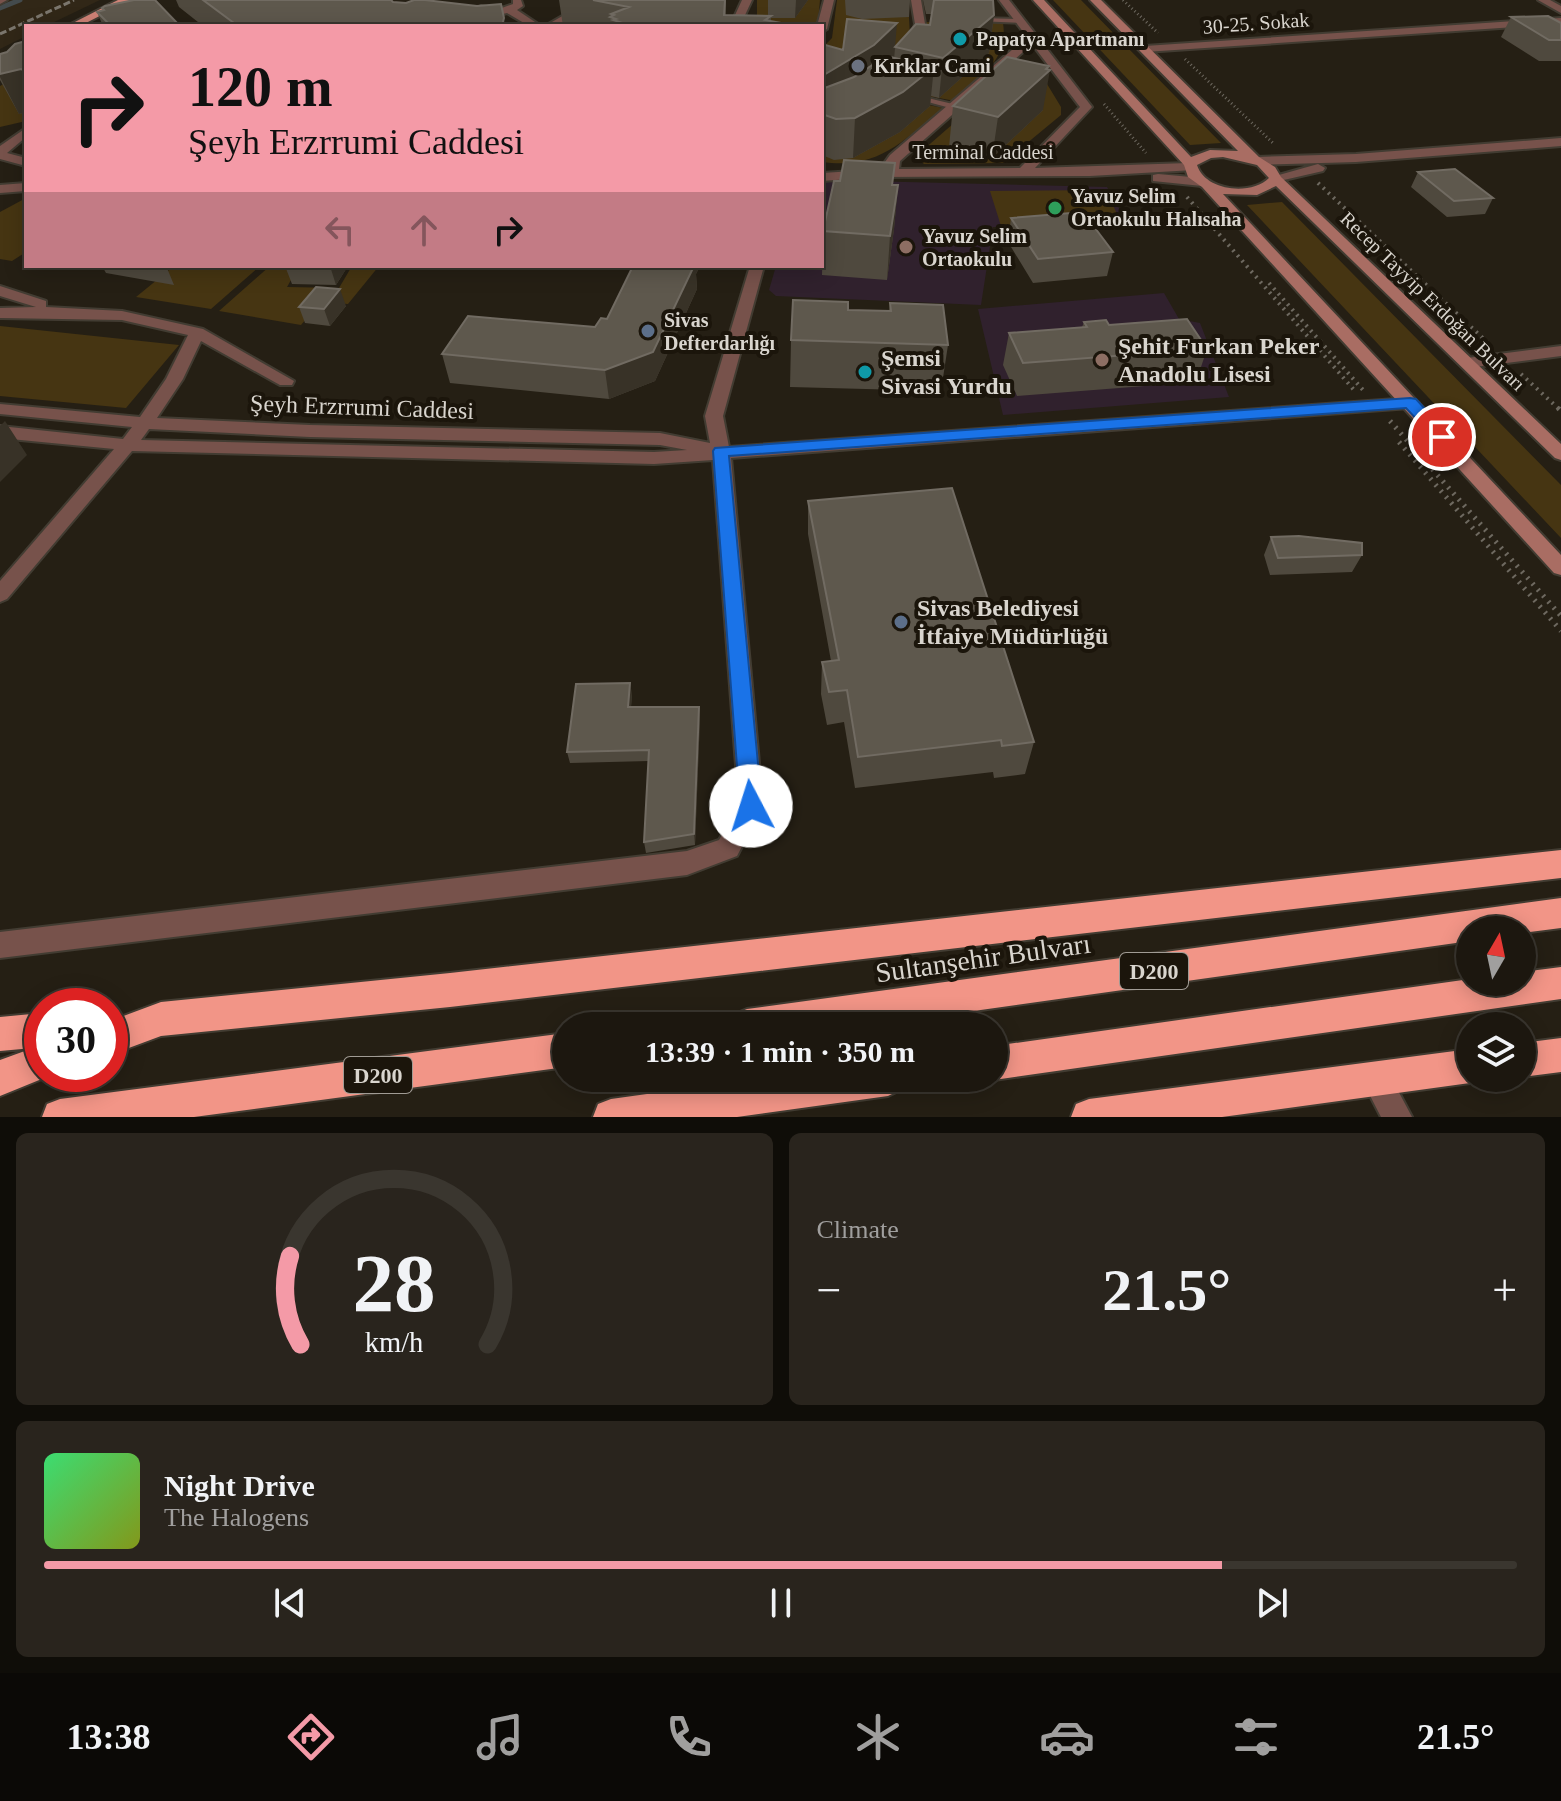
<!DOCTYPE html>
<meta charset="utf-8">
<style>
:root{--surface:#1c170f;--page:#29241d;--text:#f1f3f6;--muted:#a09f9e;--line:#3a362f;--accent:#f49aa7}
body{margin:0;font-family:"Times New Roman",serif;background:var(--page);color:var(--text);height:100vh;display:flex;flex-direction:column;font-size:30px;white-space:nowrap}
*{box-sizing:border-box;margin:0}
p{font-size:26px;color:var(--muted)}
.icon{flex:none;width:44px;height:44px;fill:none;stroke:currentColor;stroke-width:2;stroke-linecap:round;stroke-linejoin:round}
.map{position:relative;height:1117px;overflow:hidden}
.details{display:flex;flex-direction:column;gap:16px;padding:16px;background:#0f0d08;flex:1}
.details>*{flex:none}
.guide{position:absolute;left:24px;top:24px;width:800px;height:244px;border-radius:0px;box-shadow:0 4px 20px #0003,0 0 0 2px var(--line);background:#f49aa7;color:#111;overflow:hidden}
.needle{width:52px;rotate:9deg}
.buttons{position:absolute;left:1456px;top:916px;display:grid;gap:16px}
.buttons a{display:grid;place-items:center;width:80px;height:80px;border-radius:50%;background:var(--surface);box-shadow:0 4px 20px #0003,0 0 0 2px var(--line);font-size:40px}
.speed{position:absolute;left:24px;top:988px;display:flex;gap:16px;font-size:40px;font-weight:700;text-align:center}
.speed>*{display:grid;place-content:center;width:104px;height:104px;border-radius:50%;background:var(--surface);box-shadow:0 4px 20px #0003,0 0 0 2px var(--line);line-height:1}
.speed .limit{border:12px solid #d22;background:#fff;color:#111}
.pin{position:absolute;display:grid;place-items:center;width:68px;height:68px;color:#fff;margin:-34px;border:4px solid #fff;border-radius:50%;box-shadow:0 2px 8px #0007}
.me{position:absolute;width:88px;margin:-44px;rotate:355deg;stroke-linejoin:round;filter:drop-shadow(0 0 6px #0008)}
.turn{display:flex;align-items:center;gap:28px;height:168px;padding:0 32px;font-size:36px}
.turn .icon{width:104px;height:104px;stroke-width:2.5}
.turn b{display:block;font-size:56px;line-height:68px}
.lanes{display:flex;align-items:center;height:76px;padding:0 32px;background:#0003;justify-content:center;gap:40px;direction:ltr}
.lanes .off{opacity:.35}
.big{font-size:60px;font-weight:700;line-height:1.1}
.details .widget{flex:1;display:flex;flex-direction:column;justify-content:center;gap:12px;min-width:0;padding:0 28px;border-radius:12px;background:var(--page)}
.details .dial{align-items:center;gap:0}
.dial svg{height:208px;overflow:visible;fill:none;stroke:var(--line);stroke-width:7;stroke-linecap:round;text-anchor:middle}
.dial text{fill:var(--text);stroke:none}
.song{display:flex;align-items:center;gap:24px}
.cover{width:96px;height:96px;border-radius:12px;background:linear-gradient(135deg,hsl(140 70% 55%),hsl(70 70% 35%))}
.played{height:8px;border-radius:4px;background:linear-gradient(90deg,var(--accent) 80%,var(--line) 80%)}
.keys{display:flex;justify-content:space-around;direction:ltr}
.heat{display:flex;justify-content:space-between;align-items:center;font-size:44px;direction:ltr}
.details .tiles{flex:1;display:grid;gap:16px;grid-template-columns:1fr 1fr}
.widget:last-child{grid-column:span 2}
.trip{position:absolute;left:552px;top:1012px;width:456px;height:80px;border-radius:40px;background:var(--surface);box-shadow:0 4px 20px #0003,0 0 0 2px var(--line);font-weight:700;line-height:80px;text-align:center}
.tab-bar{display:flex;height:128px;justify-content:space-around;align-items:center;background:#0b0906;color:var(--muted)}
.tab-bar .icon{width:56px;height:56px}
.tab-bar .selected{color:var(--accent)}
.tab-bar b{font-size:36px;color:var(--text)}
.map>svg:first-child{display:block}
.built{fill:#312717}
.education{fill:#30212d}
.green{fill:#463512}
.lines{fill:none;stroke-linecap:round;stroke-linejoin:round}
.stream{stroke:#434a4c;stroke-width:5}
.lane-casing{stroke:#423c32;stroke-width:4}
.street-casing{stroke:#423c32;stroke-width:4}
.secondary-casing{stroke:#423c32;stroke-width:4}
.primary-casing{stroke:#423c32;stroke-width:4}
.highway-casing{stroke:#423c32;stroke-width:4}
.path-far2{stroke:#6e6960;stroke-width:3;stroke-dasharray:1 3;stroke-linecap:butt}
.path-far1{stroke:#6e6960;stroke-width:4;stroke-dasharray:2 5;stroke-linecap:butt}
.path{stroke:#6e6960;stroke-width:5;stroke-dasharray:2 6;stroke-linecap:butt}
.lane{fill:#77524b;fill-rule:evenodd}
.street{fill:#77524b;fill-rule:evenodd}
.secondary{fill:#a96d63;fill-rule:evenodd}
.primary{fill:#cf8276;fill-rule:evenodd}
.highway{fill:#f29587;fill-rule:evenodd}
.rail{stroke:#7b766d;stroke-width:3;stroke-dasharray:7 3;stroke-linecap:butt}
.wall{fill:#4f493e}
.shaded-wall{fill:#383227}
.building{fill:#5e584d;stroke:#716b62;stroke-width:2}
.route{fill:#1a73e8;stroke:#114b97;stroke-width:2}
.culture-dot{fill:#0f9aa8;stroke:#1b150b;stroke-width:3}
.worship-dot{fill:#6b7280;stroke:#1b150b;stroke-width:3}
.leisure-dot{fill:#2e9e5b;stroke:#1b150b;stroke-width:3}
.education-dot{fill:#8d6e63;stroke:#1b150b;stroke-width:3}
.service-dot{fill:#5c6f8a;stroke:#1b150b;stroke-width:3}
.labels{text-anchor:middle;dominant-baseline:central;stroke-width:8;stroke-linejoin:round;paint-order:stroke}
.far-street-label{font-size:20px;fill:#d9d5ce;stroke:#1b150b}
.far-poi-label{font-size:20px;font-weight:bold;fill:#d9d5ce;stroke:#1b150b;text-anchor:start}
.shield{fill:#1b150b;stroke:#a09b94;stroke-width:2}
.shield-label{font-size:22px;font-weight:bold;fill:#d9d5ce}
.poi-label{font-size:24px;font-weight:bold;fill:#d9d5ce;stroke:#1b150b;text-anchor:start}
.street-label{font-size:24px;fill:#d9d5ce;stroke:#1b150b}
.near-street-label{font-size:28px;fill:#d9d5ce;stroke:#1b150b}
</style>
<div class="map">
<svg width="1561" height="1117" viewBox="0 0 1561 1117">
<rect width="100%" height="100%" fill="#251f14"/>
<!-- built -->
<path class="built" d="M0 0H100L46 26H26V36L0 49Z"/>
<!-- education -->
<path class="education" d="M824 180 1107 187 1129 226 993 227 981 305 776 296 769 290 776 266H822Z
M1164 293 1179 319 1200 323 1229 397 1003 415 978 309Z"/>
<!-- green -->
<path class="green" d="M757 0H820L818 22 813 26H750L757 16Z
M837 0H908L910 36 897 56 822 48 832 38Z
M1053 0H1081L1221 143 1190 145Z
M925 22 1003 23C1009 59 979 79 955 101L886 88 925 36Z
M26 72V121L0 127V86Z
M1009 75 1044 79 1061 107V115L1003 163 924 164 915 157Z
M881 95 943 108C903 141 878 170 822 162V126Z
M1106 190 1122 225 1001 226 990 191Z
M26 198V252L12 261 0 259V212Z
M1282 202 1561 485V538L1247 205Z
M174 266H260L211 309 136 297Z
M270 266H299L287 287 339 288 352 266H379L348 304 320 302 301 325 219 311Z
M0 326 179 345 126 408 0 396Z"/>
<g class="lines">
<!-- stream -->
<path class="stream" d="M0 8 20 0"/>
<defs>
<path id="lane" d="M979 18 1021 19 1024 21 1021 23 977 21Z
M915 95 957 105 958 107 954 109 913 98 911 97Z"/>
<path id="street" d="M0 0H7L0 4Z
M513 0H521L523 6 517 10 541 26H529L507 13 499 15 476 9 481 6 499 9 513 4Z
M578 0H588C578 17 565 26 545 26L571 11Z
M742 0H752L740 26H730Z
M824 0H834L827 29 822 32V26H817Z
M911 0H921L925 24 918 47 913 50 908 47 915 24Z
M999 0H1009L1092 107 1035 168 1189 163 1194 164V170L1090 176 876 177 822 181V173L886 169 885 162 890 155 1027 37ZM1032 44 1080 107 1020 168 899 169 900 161Z
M1538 0H1550L1561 6V13Z
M1561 18V24L1145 52 1140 49 1145 46Z
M26 128V137L7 153 26 158V166L0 159V146Z
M1561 138V146L1356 162 1257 165 1251 161 1257 157 1356 154Z
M1318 164 1325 168 1323 171 1275 182 1268 178Z
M1158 174 1202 178 1209 182 1202 186 1153 181V175Z
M26 183V191L0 193V185Z
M750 266H764L723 416 729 447 1410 398 1419 403 1410 408 731 458 763 806 737 856 687 875 0 958V932L687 851 719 840 739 805 713 460 654 464 132 451 7 599 0 602V581L114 449 0 438V426L123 439 132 427 0 414V404L140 417 166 379 188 335 122 320 0 318V308L36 307 0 296V286L46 301V307L122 311 203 329 294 381 292 385H280L201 341 183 379 157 418 310 425 660 433 710 443 705 416ZM149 429 310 437 660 445 687 450 654 452 141 440Z
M1561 346V356L1467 368 1459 363 1467 358Z
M1376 1063 1386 1068 1412 1117H1381L1361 1078 1366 1068Z"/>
<path id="secondary" d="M1033 0H1044L1191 157 1210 150 1238 151 1090 0H1101L1259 157 1275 167 1281 177 1561 444V460L1555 458 1276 186 1257 195 1223 194 1561 555V575L1554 573 1202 187 1188 177 1184 165ZM1223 157 1257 165 1269 178C1251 196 1205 191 1197 165L1211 158Z"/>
<path id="primary" d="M118 0H131L80 26H67Z"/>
<path id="highway" d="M1561 850V878L450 1007 161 1036 110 1055V1021L161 1002 450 973Z
M1561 898V928L1522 933V930H1470V941L867 1026H730L735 1014 747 1009Z
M1561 967V999L994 1080 988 1078H994V1046L1470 979V982H1522V972Z
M42 1013V1074H54L0 1096V1060L33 1048 0 1051V1017Z
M566 1033V1067L194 1117H42L47 1104 60 1099Z
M1561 1038V1072L1522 1077V1043Z
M1470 1049V1078H1482L1470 1083 1222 1117H1071L1076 1104 1089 1099Z
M762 1078H906L900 1090 888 1096 737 1117H593L598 1104 611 1099Z"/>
</defs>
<!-- lane casing -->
<use href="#lane" class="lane-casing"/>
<!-- street casing -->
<use href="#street" class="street-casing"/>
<!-- secondary casing -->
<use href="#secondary" class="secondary-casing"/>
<!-- primary casing -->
<use href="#primary" class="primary-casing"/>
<!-- highway casing -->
<use href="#highway" class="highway-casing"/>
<!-- path-far2 -->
<path class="path-far2" d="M1123 0 1158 33
M1185 59 1274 144
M1104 104 1146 153"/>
<!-- path-far1 -->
<path class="path-far1" d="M1318 183 1488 343
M1187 197 1354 390
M1269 283 1363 390
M1421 289 1436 304
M1521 374 1560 410"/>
<!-- path -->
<path class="path" d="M1558 408 1561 411
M1390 421 1561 616
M1399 442 1561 631"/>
<!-- lane -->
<use href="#lane" class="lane"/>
<!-- street -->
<use href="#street" class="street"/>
<!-- secondary -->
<use href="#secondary" class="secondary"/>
<!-- primary -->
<use href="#primary" class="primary"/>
<!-- highway -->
<use href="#highway" class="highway"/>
<!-- rail -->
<path class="rail" d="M0 34 74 0"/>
</g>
<!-- wall -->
<path class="wall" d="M176 0H391L393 2 406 3 477 6 501 4 505 26H203L179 7Z
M559 0H726V15L768 16V0H808L795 18H771V21L781 26H563Z
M845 0H910L909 17 862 19 846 15Z
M923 0H993L994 15 989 53 939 98 931 96 930 106 900 132 853 158 834 160 822 155V44L843 50 895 47 930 25 932 14H926Z
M102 8 180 26H103L97 12 103 11Z
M1511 17 1561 23V61H1539L1501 37Z
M26 42V112L19 114 0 80V54L7 52Z
M953 106 1043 110 992 158 949 147Z
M1418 172 1493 198 1485 214 1447 217 1411 187Z
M894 185H898L894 229 887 280 822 275 823 231Z
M1011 218 1113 252 1107 276 1033 283 1008 242Z
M102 266H163L167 268 174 285 106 273Z
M285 266H348L336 285 292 284Z
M633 266H700L696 274 697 289 655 381 609 399 450 383 442 354 595 327 607 319Z
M890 303 948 345 941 391 790 387 791 340 848 310 889 311Z
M346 306 330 326 305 323 299 307Z
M1084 322 1109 325 1207 349 1196 382 1017 396 1003 365 1009 333 1082 327Z
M808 501 1034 742 1025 774 994 778 993 772 855 788 844 722 827 725 821 694 822 662 831 661 808 534Z
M1271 537 1362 555 1352 572 1270 575 1264 555Z
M632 694 631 707 700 718 695 845 646 853 644 842 649 761 570 763 567 752Z"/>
<!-- shaded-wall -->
<path class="shaded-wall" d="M796 0H808L795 18Z
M994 15 989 53 939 98 943 58Z
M897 23 894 60 822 114V76Z
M1049 66 1048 72 1050 70 1043 110 992 158 998 117Z
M934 67 930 106 900 132 853 158 855 118Z
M21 69 26 80V112L19 114 0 77V74Z
M898 185 894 229 887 280 890 236Z
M330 266H348L336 285Z
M689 266H700L696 274 697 289 655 381 609 399 605 370Z
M340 289 346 306 330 326 324 309Z
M5 421 27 455 0 482V426Z
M630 683 632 694 630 719 628 707Z
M699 707 700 718 695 845 694 834Z"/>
<!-- building -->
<path class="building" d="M134 0H155L180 26H111L97 12 104 10 102 8 105 6Z
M203 0H391L393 2 406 3 414 0H425L477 6 501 4 504 18 502 26H238Z
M593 0H725L724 15 771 16 765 20 781 23 779 26H632L613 20 616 19 610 17 614 15 611 14 629 7Z
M934 0H993L994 15 943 58 895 47 916 24 930 25Z
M1548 16 1561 23V40H1549L1511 17Z
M847 19 897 23 874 45 822 76V44L843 50Z
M22 42H26V71L21 69 0 74V54L7 52 15 44Z
M886 56 934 67 903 92 855 118 836 119 822 114V89L854 77Z
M1007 57 1049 66 1046 69 1050 70 998 117 953 106Z
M844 160 895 163 892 185H898L890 236 823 231 834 181H840Z
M1455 169 1493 198 1454 201 1418 172Z
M1083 212 1113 252 1038 259 1011 218Z
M633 266H694L653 352 605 370 442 354 468 316 595 327 601 318 607 319Z
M316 287 340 289 324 309 299 307Z
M793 300 848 302V310L891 311 890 303 943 305 948 345 791 340Z
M1187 319 1207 349 1023 363 1009 333 1087 327 1084 322 1106 320 1109 325Z
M952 488 1034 742 1002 746 1001 740 858 757 847 690 829 692 822 662 839 660 808 501Z
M1299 536 1362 543V555L1278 558 1271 537Z
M630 683 628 707H699L694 834 644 842 649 750 567 752 576 684Z"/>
<!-- route -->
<path class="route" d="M1410 398 1416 399 1448 434V441H1437L1406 408 729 456 762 806 759 813 751 815 743 813 740 806 713 451 715 448Z"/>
<!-- markers -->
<g class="culture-dot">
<circle cx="960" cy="39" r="8"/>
<circle cx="865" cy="372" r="8"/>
</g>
<circle class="worship-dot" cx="858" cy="66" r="8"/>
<circle class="leisure-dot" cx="1055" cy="208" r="8"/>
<g class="education-dot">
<circle cx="906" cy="247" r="8"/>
<circle cx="1102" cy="360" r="8"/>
</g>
<g class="service-dot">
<circle cx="648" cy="331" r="8"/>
<circle cx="901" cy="622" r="8"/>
</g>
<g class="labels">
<!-- far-street labels -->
<g class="far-street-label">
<text transform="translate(1256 23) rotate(-4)">30-25. Sokak</text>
<text x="983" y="152">Terminal Caddesi</text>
<text transform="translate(1433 301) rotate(44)">Recep Tayyip Erdoğan Bulvarı</text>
</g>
<!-- far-poi labels -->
<g class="far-poi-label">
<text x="976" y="39">Papatya Apartmanı</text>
<text x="874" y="66">Kırklar Cami</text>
<text x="1071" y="196">Yavuz Selim<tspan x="1071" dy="23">Ortaokulu Halısaha</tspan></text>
<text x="922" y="236">Yavuz Selim<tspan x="922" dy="23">Ortaokulu</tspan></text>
<text x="664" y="320">Sivas<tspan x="664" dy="23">Defterdarlığı</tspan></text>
</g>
<!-- shield labels -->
<g class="shield">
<rect x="1120" y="953" width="68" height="36" rx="6"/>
<rect x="344" y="1057" width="68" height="36" rx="6"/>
</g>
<g class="shield-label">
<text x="1154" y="971">D200</text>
<text x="378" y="1075">D200</text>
</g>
<!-- poi labels -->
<g class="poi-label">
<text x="1118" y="346">Şehit Furkan Peker<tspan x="1118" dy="28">Anadolu Lisesi</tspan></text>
<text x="881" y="358">Şemsi<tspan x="881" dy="28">Sivasi Yurdu</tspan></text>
<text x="917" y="608">Sivas Belediyesi<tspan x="917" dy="28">İtfaiye Müdürlüğü</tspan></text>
</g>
<!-- street labels -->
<g class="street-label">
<text transform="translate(362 407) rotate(2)">Şeyh Erzrrumi Caddesi</text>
</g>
<!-- near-street labels -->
<g class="near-street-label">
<text transform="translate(983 958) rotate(-8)">Sultanşehir Bulvarı</text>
</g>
</g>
</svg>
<div class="buttons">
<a><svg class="needle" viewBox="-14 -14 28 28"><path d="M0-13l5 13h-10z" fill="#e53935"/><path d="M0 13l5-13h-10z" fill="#a09f9e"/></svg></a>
<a><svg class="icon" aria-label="layers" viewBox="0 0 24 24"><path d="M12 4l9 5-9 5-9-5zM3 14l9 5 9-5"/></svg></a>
</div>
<div class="speed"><div class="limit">30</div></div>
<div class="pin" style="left:1442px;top:437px;background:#d93025"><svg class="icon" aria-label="arrive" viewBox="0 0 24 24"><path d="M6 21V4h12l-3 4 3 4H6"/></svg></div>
<svg class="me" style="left:751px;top:806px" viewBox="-20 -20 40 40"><circle r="19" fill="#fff"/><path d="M0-13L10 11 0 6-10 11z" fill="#1a73e8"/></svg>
<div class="trip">13:39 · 1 min · 350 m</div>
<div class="guide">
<div class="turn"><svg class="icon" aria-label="right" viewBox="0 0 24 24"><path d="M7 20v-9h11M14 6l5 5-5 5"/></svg><div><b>120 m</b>Şeyh Erzrrumi Caddesi</div></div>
<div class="lanes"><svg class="icon off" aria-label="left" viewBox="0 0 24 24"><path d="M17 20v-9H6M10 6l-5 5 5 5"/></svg><svg class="icon off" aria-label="ahead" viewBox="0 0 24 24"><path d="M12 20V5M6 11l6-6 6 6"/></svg><svg class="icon" aria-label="right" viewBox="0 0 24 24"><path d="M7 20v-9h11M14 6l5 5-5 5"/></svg></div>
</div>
</div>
<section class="details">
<div class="tiles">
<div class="widget dial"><svg viewBox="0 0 100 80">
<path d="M14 69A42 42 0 1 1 86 69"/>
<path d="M14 69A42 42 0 0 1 10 35" stroke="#f49aa7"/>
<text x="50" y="56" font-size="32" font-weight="700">28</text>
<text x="50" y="72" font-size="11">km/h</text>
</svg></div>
<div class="widget"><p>Climate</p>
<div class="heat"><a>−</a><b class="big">21.5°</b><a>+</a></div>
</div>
<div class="widget">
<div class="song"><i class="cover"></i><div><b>Night Drive</b><p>The Halogens</p></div></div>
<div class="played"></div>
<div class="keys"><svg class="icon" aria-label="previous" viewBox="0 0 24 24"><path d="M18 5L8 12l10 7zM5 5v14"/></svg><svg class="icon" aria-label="pause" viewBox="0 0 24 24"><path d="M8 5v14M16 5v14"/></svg><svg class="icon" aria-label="next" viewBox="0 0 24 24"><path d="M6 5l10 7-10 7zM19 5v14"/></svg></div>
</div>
</div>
</section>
<nav class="tab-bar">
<b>13:38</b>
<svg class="icon selected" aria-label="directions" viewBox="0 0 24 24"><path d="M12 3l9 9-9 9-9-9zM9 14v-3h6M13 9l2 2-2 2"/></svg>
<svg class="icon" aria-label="music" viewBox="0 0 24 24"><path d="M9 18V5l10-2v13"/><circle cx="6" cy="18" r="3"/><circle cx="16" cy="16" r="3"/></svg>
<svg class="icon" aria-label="phone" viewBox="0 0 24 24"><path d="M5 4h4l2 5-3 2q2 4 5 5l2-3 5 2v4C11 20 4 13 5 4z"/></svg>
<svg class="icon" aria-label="climate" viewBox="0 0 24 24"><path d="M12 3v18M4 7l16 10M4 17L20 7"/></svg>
<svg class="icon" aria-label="car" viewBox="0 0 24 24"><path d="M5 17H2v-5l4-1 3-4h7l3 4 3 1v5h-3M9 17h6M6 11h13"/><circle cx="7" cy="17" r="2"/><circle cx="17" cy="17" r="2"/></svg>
<svg class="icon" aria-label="filters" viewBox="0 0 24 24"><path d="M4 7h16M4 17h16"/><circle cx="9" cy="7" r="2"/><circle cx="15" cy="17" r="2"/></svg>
<b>21.5°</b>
</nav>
